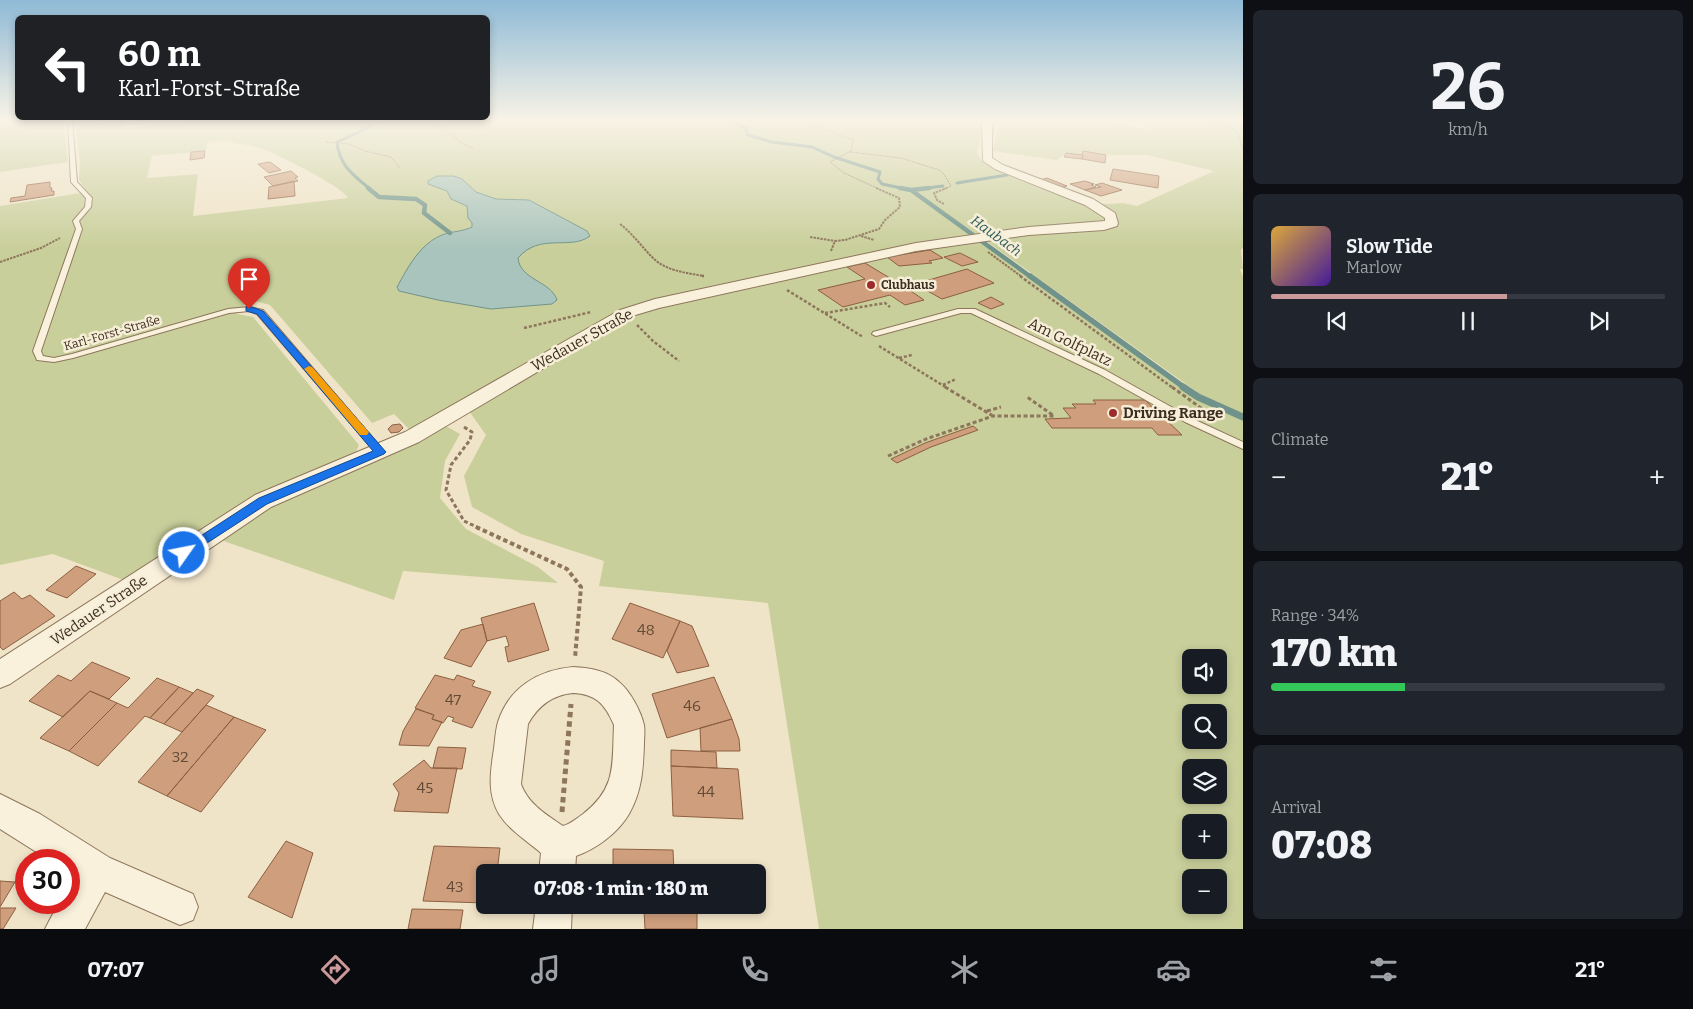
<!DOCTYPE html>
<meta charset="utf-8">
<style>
:root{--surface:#171b24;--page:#20242c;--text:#f1f3f6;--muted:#9ea1a6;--line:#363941;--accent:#cc999b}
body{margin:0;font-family:Bitter,serif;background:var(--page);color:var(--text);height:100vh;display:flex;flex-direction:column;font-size:19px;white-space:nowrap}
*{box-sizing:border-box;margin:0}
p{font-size:16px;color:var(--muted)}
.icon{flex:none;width:28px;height:28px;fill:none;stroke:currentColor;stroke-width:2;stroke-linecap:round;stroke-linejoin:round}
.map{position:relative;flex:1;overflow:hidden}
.side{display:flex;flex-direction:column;gap:10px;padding:10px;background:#0d0f14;width:450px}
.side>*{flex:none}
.guide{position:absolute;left:15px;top:15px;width:475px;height:105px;border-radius:8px;box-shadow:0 2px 8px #0003;background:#202124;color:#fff;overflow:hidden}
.buttons{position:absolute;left:1182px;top:649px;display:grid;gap:10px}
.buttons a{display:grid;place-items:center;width:45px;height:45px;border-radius:8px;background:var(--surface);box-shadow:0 2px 8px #0003;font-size:25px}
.speed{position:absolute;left:15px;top:849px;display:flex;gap:10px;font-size:25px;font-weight:700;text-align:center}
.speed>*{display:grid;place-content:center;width:65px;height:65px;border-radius:50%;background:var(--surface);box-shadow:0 2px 8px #0003;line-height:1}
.speed .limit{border:8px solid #d22;background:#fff;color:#111}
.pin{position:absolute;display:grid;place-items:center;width:42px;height:42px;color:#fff;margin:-51px -21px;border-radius:50% 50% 50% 0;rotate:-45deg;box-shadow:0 0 5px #0007}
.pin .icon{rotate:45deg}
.me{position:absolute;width:55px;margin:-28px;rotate:57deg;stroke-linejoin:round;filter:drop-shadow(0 0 4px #0008)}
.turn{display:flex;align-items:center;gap:18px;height:105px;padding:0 20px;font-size:22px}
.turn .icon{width:65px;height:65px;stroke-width:2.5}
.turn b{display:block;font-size:35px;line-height:42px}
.big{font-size:38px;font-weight:800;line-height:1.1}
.side .card{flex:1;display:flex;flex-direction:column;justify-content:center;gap:8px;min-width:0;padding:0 18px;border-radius:8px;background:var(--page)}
.side .dial{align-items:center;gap:0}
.dial b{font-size:65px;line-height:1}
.song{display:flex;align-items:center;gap:15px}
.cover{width:60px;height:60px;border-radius:8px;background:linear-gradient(135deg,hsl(40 70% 55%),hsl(260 70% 35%))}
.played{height:5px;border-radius:2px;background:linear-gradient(90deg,var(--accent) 60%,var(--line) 60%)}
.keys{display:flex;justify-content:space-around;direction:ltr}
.heat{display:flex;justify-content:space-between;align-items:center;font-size:28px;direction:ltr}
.charge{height:8px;border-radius:4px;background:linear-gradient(90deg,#34c759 34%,var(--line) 0)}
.trip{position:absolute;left:476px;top:864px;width:290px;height:50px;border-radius:8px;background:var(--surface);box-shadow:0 2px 8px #0003;font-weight:800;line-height:50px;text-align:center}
.tabs{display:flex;height:80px;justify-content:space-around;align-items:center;background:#090b0e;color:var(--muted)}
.tabs .icon{width:35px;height:35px}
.tabs .on{color:var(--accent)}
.tabs b{font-size:22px;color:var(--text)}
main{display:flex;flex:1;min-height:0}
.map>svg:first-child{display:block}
.green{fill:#c9cf9b;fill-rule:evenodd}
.water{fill:#a9c4bc;stroke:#6f938a}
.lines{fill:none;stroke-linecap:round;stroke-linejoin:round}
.stream-far3{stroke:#6f938a;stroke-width:3}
.stream-far2{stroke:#6f938a;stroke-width:4.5}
.stream-far1{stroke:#6f938a;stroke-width:5.5}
.stream{stroke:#6f938a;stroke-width:7}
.building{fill:#cf9f7d;stroke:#8d5f41}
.service-casing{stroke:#8d765c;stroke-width:2}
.minor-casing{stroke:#8d765c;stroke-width:2}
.path-far5{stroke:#8d765c;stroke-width:1;stroke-dasharray:2 1;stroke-linecap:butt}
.path-far4{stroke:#8d765c;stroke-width:2;stroke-dasharray:2.5 1;stroke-linecap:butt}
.path-far3{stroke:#8d765c;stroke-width:2.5;stroke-dasharray:3 2;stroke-linecap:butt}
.path-far2{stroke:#8d765c;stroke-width:3;stroke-dasharray:4 2.5;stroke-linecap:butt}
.path-far1{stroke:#8d765c;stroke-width:4;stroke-dasharray:4.5 3;stroke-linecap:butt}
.path{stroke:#8d765c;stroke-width:5;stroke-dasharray:5.5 4;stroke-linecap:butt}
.service{fill:#faf1dc;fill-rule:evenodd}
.minor{fill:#faf1dc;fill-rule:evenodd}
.route{fill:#1a73e8;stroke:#114b97}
.slow{fill:#f59e0b}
.poi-dot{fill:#9e2a2b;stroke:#f7eed8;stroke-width:2}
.labels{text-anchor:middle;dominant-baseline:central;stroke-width:5;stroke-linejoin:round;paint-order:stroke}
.far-poi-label{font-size:12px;font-weight:bold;fill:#3d2e20;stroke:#f7eed8;text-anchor:start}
.far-street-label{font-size:12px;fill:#3d2e20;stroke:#f7eed8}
.far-water-label{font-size:14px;font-style:italic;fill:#2f5d5a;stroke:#f7eed8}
.street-label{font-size:15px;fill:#3d2e20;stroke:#f7eed8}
.poi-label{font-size:15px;font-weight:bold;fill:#3d2e20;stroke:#f7eed8;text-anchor:start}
.near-number-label{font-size:15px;fill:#624a37}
</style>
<main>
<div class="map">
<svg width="1243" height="929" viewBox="0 0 1243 929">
<rect width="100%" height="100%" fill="#f0e4c8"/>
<!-- green -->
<path class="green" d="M0 119H63L68 162 0 172Z
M199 119H988L984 125 977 153 982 161 994 168 1089 205 1123 203 1137 206 1214 171 1147 155H1106L1084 152 1083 155 1066 153 1057 160 993 151 1000 119H1102L1153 131 1133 119H1243V248L1241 250 1243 269H1240L1243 277V929H819L768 603 599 586 604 561 521 534 472 507 464 476 486 435 469 411 410 430 394 414 372 423 270 305 248 299 237 314 253 317 359 445 354 456 129 582 53 554 0 565V206L87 192 79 180 80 163 76 126 125 120 127 128ZM227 141C239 144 253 145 265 150 279 155 343 187 348 198L193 216 198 174 147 178 152 156 205 151 208 142ZM978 235 1197 392 1196 399 971 236ZM1191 658H1219V685H1191ZM1191 712H1219V740H1191ZM1191 768H1219V795H1191ZM1191 822H1219V850H1191ZM1191 878H1219V905H1191Z
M444 425 460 434 445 461 440 498 466 529 538 567 558 583 403 571 394 600 215 538 260 508Z"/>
<!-- water -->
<path class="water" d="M437 176H454L462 179 476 192 496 199 529 200 587 231 590 236C570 251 540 232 518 258 520 280 551 281 557 300L552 304 491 309 438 300 399 291 397 287C408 267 420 244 442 235 452 231 462 232 472 227V223L468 218 467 206 451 199 447 191 428 184V181Z"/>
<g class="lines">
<!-- stream-far3 -->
<path class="stream-far3" d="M724 119 745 128 748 135 772 142 812 147 834 157 880 172 878 179 882 184 906 189
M991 144 993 127
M957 183 1007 175
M370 189C353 175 339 165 337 142L368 128 374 119
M919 189 943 186"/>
<!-- stream-far2 -->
<path class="stream-far2" d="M368 188 379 197 416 199 425 205 424 213 450 233
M900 188 911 190 1031 277
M911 190 929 188"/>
<!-- stream-far1 -->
<path class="stream-far1" d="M1030 276 1185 388"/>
<!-- stream -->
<path class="stream" d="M1183 387 1198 397 1243 417"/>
</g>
<!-- building -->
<path class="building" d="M205 151 204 158 190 160 191 152Z
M1083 151 1106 155 1105 163 1082 159Z
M1066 153 1083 155 1082 159 1064 157Z
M270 162 281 170 269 173 258 164Z
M1113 169 1159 176 1158 188 1110 180Z
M291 171 298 177 295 178 298 181 273 186 264 177Z
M1047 178 1067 186 1060 188 1040 180Z
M294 181 295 196 268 199 269 187Z
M1085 181 1094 184 1091 185 1096 187 1085 190 1070 184Z
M50 182V188H52L51 191H54V195L10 202 11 198 25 196 27 185Z
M1102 183 1122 190 1101 196 1085 190 1101 187 1095 185Z
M930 250 943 258 929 261 932 263 899 266 887 257Z
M960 253 978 262 962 266 944 257Z
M865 263 898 283H901L907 287H905L924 300 905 305 890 295 843 307 818 290 865 279 847 267Z
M967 269 994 283 942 299 915 284Z
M991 297 1004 304 991 309 978 303Z
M1093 400H1145L1182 435H1158L1152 428H1052L1045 419 1071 418 1063 408H1076L1072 404H1096Z
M400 424 403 428 399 432 391 433 388 429 392 425Z
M973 426 978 430 931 447 897 463 891 459 925 443Z
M76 566 96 574 67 598 46 590Z
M14 592 22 599 30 595 55 616 3 650 0 647V601Z
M534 603 549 650 508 662 505 647 509 646 506 636 487 641 481 618Z
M630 603 680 621 663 658 612 639Z
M680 621 692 626 709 666 677 673 667 651Z
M483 624 487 641 471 667 444 658 461 630Z
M92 662 130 678 109 699 90 691 63 717 29 701 58 675 71 681Z
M435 675 454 680 457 675 475 681 472 686 491 692 472 728 452 721 454 718 448 716 443 723 432 719 434 715 415 708Z
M714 677 732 719 667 738 652 694Z
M157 678 179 687 150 718 145 716 98 766 69 751 117 703 128 708Z
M179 687 193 693 164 724 150 718Z
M197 689 214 696 182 732 164 724Z
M90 691 117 703 69 751 40 738Z
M206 705 234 717 167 796 138 782Z
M416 709 434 715 432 719 442 722 429 746 399 745 403 731Z
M234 717 266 730 201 812 167 796Z
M732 719 739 739 740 751H701L700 728Z
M438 747 466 748 462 769 433 768Z
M671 750 716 752 717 768 671 766Z
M424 760 431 768H457L448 813 394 811 399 793 393 784Z
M671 766 738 769 743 819 673 816Z
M286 841 313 853 292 918 248 897Z
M434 846 500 848 497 872H485V903L423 901Z
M613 849 673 850 674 872H613Z
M0 881 15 882 0 907Z
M612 905H696L697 912 612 910Z
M0 908H16L3 929H0Z
M412 909 463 910 460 929H408Z
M644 910 697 912V929H645Z"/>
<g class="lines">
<defs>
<path id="service" d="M68 119H72L77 182 92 198 91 207 79 221 82 229 41 351 43 356 54 358 72 354 228 309 249 307 263 310 383 450 385 452 383 454H377L257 314 249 311 229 313 73 358 54 362 37 360 33 351 76 229 73 221 85 207 86 198 71 182Z
M958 309H975L1105 370 1191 418 1243 442V449L1185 422 1099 374 971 313H961L876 336 872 334 873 332Z"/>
<path id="minor" d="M987 119H997L992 125V158L1003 165 1093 199 1115 213 1118 223 1117 226 1104 230 1029 235 916 251 659 308 632 316 419 442 271 507 10 684 0 688V659L255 495 405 432 620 310 655 299 916 243 1029 227 1105 221V218L1085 205 995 169 983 161 982 124Z
M573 667C589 668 607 670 619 682 630 691 641 711 644 725 645 731 644 738 644 744 643 770 642 791 629 814 618 833 596 849 576 856L575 872H539L541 853C527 841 509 830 499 814 488 795 490 776 493 755 495 745 495 732 498 722 509 687 539 670 573 667ZM573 693C596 694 605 704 614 725 612 764 617 788 583 814 576 819 570 824 563 826 547 815 528 804 521 784L528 724C538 706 552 695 573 693Z
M0 794 40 814 110 858 193 894 198 907 193 920 180 925 105 892 85 929H45L59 902H69V885L74 876 69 873V860H49L0 829Z
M536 905H572L571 929H533Z"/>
</defs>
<!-- service casing -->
<use href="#service" class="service-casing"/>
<!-- minor casing -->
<use href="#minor" class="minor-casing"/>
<!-- path-far5 -->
<path class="path-far5" d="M422 119 444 129 461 143 473 148
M797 119 853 140 851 151 830 162 844 173 879 189
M963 119 973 121
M1189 119 1221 124 1237 132 1243 149
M344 120 386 123
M326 142 349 144 365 151 391 157 400 168
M850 152 901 158 939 170 944 174 951 186 944 189"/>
<!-- path-far4 -->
<path class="path-far4" d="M944 204 937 200 934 193 947 188
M620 224C634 235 641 246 653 258 666 271 687 273 704 276
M861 236 874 240
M810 237 835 241
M831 251 835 241 845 240 879 229 885 220 900 207 899 198 876 188
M988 252 1022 277
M0 262 41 248 60 238"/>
<!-- path-far3 -->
<path class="path-far3" d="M702 276H704
M1020 276 1173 388
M787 290 863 337
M825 313 885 303 890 307
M637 325 653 341 679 361
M524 328 591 312
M879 346 947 388
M899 358 912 355
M943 385 956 379"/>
<!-- path-far2 -->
<path class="path-far2" d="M945 387 993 416
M1172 387 1205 411
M987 411 1001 407
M464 427 472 432 470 440 451 465 446 490 464 521 479 528
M888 456 926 439 993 416H1054L1027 397"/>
<!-- path-far1 -->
<path class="path-far1" d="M476 527 567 569 581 587 575 658"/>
<!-- path -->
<path class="path" d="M562 812 571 704"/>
<!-- service -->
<use href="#service" class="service"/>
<!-- minor -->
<use href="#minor" class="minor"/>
</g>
<!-- sky -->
<linearGradient id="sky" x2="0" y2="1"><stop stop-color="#8fbad6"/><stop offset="0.48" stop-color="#f8f3e6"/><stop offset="1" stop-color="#f8f3e6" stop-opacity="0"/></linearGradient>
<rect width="1243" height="249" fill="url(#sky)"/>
<!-- route -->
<path class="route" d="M249 306 263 311 386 452 384 454 267 504 184 558 179 557 177 553 179 550 259 498 373 451 257 314 246 311V307Z"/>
<!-- slow -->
<path class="slow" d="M309 366 312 367 367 430 369 432 367 435H360L306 371 304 369Z"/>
<!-- markers -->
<g class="poi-dot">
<circle cx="871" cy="285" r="5"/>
<circle cx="1113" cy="413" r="5"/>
</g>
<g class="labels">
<!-- far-poi labels -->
<g class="far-poi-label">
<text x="881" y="285">Clubhaus</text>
</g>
<!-- far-street labels -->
<g class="far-street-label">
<text transform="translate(112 333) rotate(-16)">Karl-Forst-Straße</text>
</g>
<!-- far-water labels -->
<g class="far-water-label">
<text transform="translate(996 236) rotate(36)">Haubach</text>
</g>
<!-- street labels -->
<g class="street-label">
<text transform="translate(582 340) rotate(-29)">Wedauer Straße</text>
<text transform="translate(1070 342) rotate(26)">Am Golfplatz</text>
<text transform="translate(99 610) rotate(-34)">Wedauer Straße</text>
</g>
<!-- poi labels -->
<g class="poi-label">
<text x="1123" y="413">Driving Range</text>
</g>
<!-- near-number labels -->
<g class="near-number-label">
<text x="646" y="630">48</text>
<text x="453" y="700">47</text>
<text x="692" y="706">46</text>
<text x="180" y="757">32</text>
<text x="425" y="788">45</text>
<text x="706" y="792">44</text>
<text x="455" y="887">43</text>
</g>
</g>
</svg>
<div class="buttons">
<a><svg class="icon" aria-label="sound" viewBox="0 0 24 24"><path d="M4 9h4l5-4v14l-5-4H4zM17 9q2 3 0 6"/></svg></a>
<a><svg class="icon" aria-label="search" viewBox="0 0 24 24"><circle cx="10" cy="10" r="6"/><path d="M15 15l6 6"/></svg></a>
<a><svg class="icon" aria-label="layers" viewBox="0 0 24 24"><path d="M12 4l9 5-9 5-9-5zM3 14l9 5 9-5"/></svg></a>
<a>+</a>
<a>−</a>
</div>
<div class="speed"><div class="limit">30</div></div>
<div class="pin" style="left:249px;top:309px;background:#d93025"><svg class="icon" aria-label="arrive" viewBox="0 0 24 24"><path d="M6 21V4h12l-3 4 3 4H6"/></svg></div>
<svg class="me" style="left:184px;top:553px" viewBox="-20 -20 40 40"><circle r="17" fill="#1a73e8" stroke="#fff" stroke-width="3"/><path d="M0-11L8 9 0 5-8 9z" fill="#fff"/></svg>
<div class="trip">07:08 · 1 min · 180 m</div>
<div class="guide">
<div class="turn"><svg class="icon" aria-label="left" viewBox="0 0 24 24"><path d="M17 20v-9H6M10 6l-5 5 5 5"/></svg><div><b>60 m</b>Karl-Forst-Straße</div></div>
</div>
</div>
<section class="side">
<div class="card dial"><b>26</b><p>km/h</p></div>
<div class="card">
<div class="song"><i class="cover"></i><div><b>Slow Tide</b><p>Marlow</p></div></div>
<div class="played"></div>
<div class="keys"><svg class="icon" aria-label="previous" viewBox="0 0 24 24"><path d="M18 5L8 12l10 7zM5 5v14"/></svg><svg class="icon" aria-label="pause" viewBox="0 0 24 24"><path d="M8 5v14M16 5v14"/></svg><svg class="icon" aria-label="next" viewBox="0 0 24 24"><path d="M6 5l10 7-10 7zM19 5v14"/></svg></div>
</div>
<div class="card"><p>Climate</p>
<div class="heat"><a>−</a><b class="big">21°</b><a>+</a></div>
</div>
<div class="card"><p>Range · 34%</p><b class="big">170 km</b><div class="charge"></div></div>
<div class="card"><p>Arrival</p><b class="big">07:08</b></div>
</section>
</main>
<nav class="tabs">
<b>07:07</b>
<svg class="icon on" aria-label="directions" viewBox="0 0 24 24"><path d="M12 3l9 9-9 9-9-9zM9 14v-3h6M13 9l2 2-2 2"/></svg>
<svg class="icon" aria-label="music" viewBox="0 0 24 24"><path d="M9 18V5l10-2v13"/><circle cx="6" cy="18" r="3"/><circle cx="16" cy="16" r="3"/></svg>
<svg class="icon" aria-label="phone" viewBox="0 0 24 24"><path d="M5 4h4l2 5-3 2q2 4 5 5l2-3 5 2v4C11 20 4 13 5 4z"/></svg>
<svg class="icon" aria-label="climate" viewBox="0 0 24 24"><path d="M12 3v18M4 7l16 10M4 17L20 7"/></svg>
<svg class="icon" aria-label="car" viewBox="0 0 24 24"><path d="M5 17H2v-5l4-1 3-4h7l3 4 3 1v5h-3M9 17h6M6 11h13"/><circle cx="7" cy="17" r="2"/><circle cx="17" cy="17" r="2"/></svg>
<svg class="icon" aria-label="filters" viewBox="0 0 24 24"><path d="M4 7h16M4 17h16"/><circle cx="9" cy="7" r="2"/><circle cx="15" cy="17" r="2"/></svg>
<b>21°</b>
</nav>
